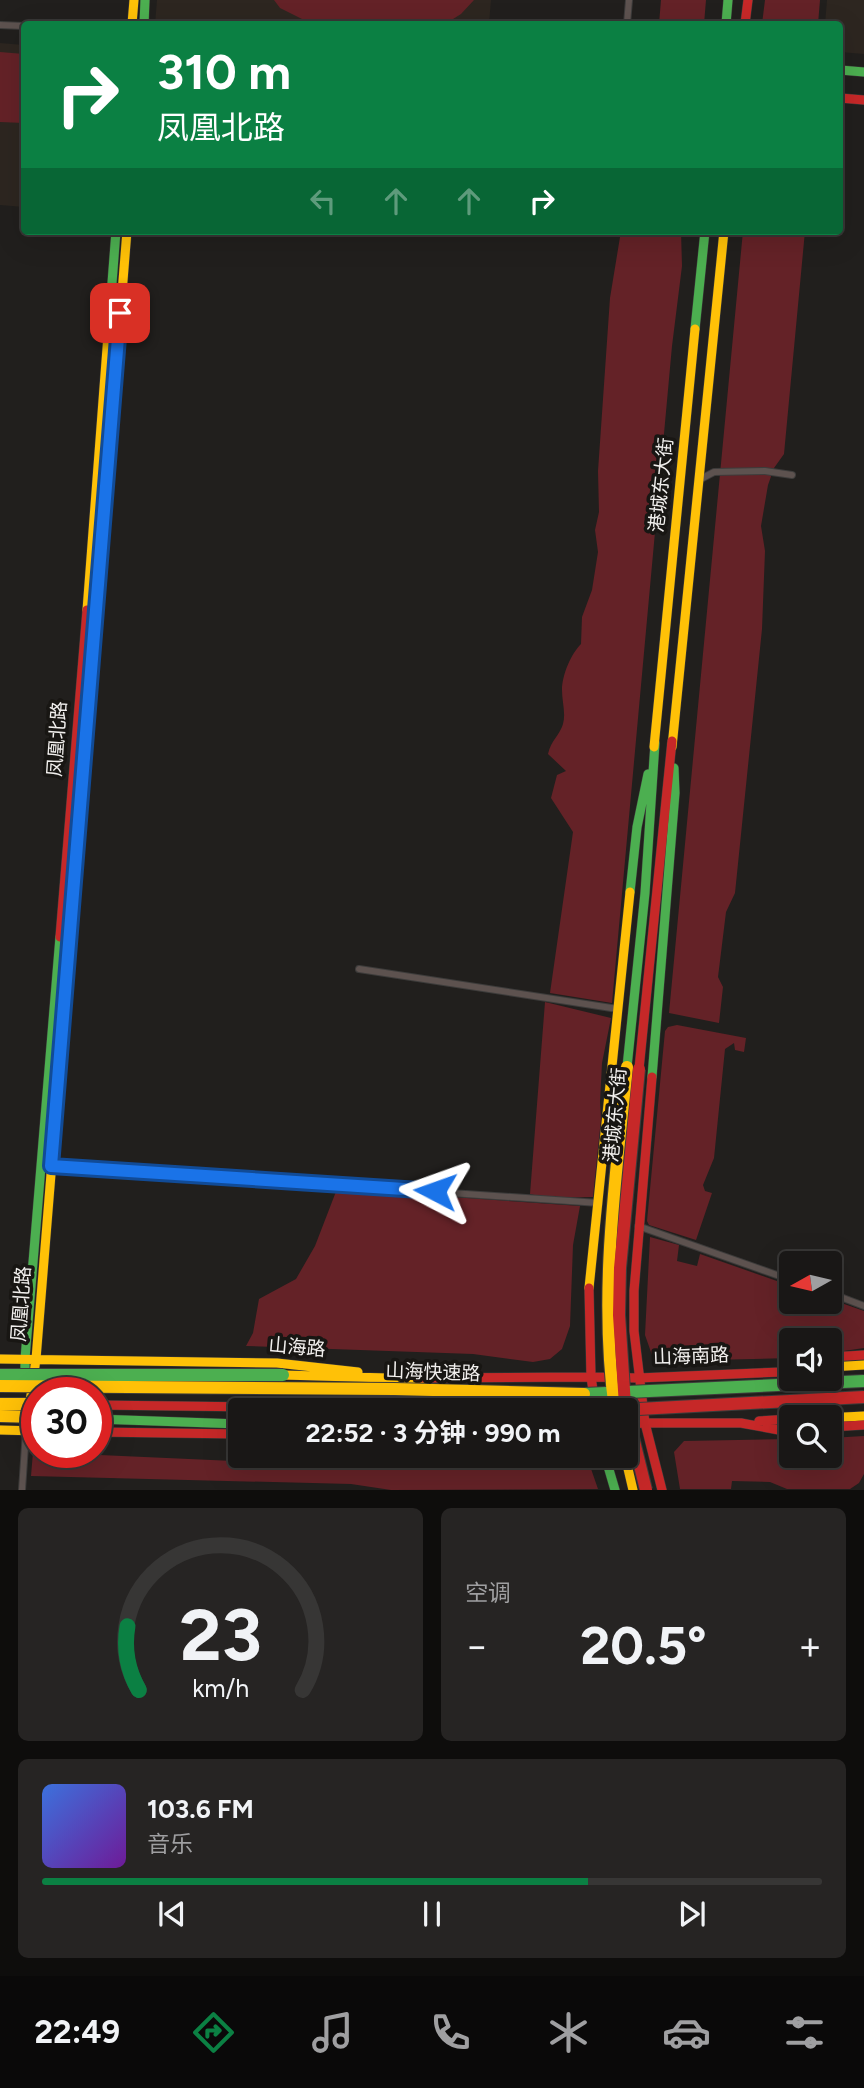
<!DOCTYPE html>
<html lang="zh">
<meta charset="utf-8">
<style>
:root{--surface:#191716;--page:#262423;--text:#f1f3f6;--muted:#9f9fa1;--line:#373635;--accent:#0b8043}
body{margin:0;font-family:Figtree,"Noto Sans SC",sans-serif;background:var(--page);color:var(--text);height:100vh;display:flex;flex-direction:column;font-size:26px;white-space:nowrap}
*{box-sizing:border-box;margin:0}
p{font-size:23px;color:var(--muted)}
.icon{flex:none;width:38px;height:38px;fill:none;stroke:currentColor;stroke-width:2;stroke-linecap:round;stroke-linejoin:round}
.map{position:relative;height:1490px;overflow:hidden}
.drawer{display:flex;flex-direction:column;gap:18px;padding:18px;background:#0e0d0c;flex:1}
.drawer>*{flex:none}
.guide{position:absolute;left:21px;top:21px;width:822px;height:214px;border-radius:7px;box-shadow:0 7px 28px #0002,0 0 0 2px var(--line);background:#0b8043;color:#fff;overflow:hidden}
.needle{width:46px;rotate:262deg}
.tools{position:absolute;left:779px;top:1251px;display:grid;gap:14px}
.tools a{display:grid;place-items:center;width:63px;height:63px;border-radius:7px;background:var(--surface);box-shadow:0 7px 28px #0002,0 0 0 2px var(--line);font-size:35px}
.speed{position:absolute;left:21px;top:1377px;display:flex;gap:14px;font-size:35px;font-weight:700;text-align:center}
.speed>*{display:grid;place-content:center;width:91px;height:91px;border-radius:50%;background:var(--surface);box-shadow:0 7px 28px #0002,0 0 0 2px var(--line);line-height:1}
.speed .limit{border:10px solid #d22;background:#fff;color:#111}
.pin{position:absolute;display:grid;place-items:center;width:60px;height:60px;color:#fff;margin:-30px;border-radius:14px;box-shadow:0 4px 10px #0006}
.me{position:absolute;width:77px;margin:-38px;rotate:274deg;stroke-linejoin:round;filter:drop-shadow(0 0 5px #0008)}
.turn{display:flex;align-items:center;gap:24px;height:147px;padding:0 21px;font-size:32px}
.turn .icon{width:91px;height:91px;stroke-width:2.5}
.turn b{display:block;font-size:49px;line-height:60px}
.lanes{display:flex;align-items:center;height:66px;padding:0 21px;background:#0003;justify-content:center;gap:35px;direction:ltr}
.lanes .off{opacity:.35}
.big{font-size:52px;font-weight:700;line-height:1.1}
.drawer .card{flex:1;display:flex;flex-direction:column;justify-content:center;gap:10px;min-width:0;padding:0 24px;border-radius:10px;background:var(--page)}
.drawer .dial{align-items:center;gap:0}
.dial svg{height:182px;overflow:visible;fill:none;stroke:var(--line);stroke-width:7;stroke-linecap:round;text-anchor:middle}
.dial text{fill:var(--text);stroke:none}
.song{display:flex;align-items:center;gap:21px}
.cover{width:84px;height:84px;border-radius:10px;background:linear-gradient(135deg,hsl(220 70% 55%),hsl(280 70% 35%))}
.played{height:7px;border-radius:4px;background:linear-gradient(90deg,var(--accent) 70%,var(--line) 70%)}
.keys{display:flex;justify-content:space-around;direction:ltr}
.heat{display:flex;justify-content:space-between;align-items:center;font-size:38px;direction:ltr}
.drawer .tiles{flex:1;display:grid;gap:18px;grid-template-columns:1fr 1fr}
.card:last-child{grid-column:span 2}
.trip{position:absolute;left:228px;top:1398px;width:410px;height:70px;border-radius:7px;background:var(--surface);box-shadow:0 7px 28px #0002,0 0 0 2px var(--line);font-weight:700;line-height:70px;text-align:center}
.tabs{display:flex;height:112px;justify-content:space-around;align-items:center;background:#0a0909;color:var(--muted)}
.tabs .icon{width:49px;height:49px}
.tabs .selected{color:var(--accent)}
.tabs b{font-size:32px;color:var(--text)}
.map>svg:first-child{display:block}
.built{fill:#2d2620}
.green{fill:#642227}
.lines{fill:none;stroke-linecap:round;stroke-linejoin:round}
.street-casing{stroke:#3d3c3b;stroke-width:8}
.fast-casing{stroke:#3d3c3b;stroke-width:10}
.slow-casing{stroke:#3d3c3b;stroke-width:10}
.jam-casing{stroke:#3d3c3b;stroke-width:10}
.street{stroke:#5d524f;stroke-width:6}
.fast{stroke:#4caf50;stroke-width:9}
.slow{stroke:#ffc107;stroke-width:9}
.jam{stroke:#c62828;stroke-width:9}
.fast-bridge-casing{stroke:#3d3c3b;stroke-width:14;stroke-linecap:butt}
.slow-bridge-casing{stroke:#3d3c3b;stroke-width:14;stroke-linecap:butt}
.jam-bridge-casing{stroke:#3d3c3b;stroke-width:14;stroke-linecap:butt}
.fast-bridge{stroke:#4caf50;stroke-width:12}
.slow-bridge{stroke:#ffc107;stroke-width:12}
.jam-bridge{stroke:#c62828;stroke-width:12}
.route-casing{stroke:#114b97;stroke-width:18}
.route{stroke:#1a73e8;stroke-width:12}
.labels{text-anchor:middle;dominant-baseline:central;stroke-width:7;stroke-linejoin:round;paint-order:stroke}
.street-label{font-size:19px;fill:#f1efed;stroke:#181613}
</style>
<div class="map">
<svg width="864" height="1490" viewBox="0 0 864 1490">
<rect width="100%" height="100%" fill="#211f1d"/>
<!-- built -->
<path class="built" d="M157 0H491L489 24H155Z
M827 0H864V54L840 52V24H825Z
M0 43 24 45V207L0 205Z"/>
<!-- green -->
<path class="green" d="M274 0H474L461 14 445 24H359L314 22 302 19 280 8Z
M661 0H706L704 24H659Z
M765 0H820L818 24H762Z
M0 52 24 54V123L0 122Z
M621 231H681L682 266 672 346 612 1003 550 993 573 832 551 798 557 775 566 771 548 754C551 740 560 735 563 724 566 713 562 702 562 690 562 675 571 654 581 644L582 617 592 590 598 552 595 530 599 512 598 471 610 298Z
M743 231H805L784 454 774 468 768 485 761 526 765 551 762 629 735 893 726 912 718 977 723 987 719 1023 669 1013Z
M545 1002 611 1018 602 1063 600 1102 601 1119 593 1197 548 1198 530 1194Z
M677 1025 746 1038 744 1052 735 1050 734 1043 725 1049 714 1158 703 1185 705 1191 712 1193 696 1240 649 1225 647 1221 665 1031 668 1027Z
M337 1189 580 1206 573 1245 570 1326 562 1349 550 1359 533 1362 473 1354 246 1346 253 1333 259 1299 296 1279 315 1246Z
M650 1237 679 1245 677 1261 697 1266 700 1254 791 1286V1302H830V1299L864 1311V1348L830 1353V1340H791V1358L665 1361 652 1355 645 1335Z
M864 1436V1474L859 1483 850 1489H787L770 1482 732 1481 731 1489H680L674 1452 684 1441 791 1439V1456H830V1438Z
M33 1452 392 1468 398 1456H582L589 1463 598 1489 391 1490 351 1484 31 1476Z"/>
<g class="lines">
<defs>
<path id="street" d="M627 24 629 0
M0 25 24 26
M699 480 714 472 765 471 792 475
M359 969 618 1009
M51 1166 599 1203
M638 1226 791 1280
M830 1293 864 1306
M22 1490 26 1431"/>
<path id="fast" d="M144 24 145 0
M726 24 728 0
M840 70 864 72
M109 322 116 231
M695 329 705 231
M630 892 637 827 648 774
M70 940 101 554
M627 1067 645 893 655 743
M652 1077 675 793 674 768
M25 1381V1359L60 937
M96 1419 240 1424
M605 1456 615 1490"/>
<path id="slow" d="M132 24 134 0
M101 554 127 231
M87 610 109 322
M654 747 695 329
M672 747 724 231
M589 1288 630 892
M0 1359 277 1363 358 1372
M830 1367 864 1365
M283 1375 422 1379
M825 1418 864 1416
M0 1430 37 1431
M26 1431 36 1359 70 940
M625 1456 633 1490"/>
<path id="jam" d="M745 24 748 0
M840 98 864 100
M60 937 87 610
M639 1069 672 741
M830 1357 864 1355
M417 1378 591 1377 589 1288
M96 1405 474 1410
M596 1410 591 1377 638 1378 782 1372 791 1369
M759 1421 791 1419
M626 1424 645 1423 634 1331V1291L652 1077
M830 1427 864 1425
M96 1432 240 1434
M662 1490 645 1423H741L779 1430 791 1429"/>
</defs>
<!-- street casing -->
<use href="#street" class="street-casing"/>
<!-- fast casing -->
<use href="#fast" class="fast-casing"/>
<!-- slow casing -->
<use href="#slow" class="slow-casing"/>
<!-- jam casing -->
<use href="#jam" class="jam-casing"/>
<!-- street -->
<use href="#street" class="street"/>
<!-- fast -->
<use href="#fast" class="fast"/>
<!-- slow -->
<use href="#slow" class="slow"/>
<!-- jam -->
<use href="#jam" class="jam"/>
<defs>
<path id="fast-bridge" d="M0 1375H283
M584 1394 864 1381"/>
<path id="slow-bridge" d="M0 1386 394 1389 584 1394
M0 1404H37
M615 1410C599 1295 615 1182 627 1067
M0 1416 37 1417"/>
<path id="jam-bridge" d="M639 1069 620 1268 619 1315 625 1405 646 1490
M620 1410 864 1397"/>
</defs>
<!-- fast-bridge casing -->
<use href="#fast-bridge" class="fast-bridge-casing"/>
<!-- slow-bridge casing -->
<use href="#slow-bridge" class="slow-bridge-casing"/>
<!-- jam-bridge casing -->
<use href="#jam-bridge" class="jam-bridge-casing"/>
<!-- fast-bridge -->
<use href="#fast-bridge" class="fast-bridge"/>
<!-- slow-bridge -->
<use href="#slow-bridge" class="slow-bridge"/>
<!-- jam-bridge -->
<use href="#jam-bridge" class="jam-bridge"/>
</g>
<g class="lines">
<defs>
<path id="route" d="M120 313 51 1166 435 1191"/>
</defs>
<!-- route casing -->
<use href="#route" class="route-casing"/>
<!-- route -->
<use href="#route" class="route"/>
</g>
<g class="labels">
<!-- street labels -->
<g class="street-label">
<text transform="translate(661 485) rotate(-84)">港城东大街</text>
<text transform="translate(57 739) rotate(-86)">凤凰北路</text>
<text transform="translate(615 1115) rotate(-85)">港城东大街</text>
<text transform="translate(21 1304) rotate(-86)">凤凰北路</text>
<text transform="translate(297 1347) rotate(5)">山海路</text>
<text transform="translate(691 1356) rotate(-2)">山海南路</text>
<text transform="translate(433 1372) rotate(2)">山海快速路</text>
</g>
</g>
</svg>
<div class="tools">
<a><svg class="needle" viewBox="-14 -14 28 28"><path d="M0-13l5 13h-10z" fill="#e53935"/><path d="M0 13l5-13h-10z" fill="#9f9fa1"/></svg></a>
<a><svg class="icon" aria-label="sound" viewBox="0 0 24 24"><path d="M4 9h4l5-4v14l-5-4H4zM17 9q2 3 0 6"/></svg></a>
<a><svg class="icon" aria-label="search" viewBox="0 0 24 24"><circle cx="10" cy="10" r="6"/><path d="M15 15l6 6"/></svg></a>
</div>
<div class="speed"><div class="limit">30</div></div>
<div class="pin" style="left:120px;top:313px;background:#d93025"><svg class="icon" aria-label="arrive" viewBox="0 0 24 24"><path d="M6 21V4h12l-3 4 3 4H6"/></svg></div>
<svg class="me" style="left:435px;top:1191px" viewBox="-20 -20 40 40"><path d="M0-17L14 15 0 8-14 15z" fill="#1a73e8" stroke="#fff" stroke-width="4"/></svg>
<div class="trip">22:52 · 3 分钟 · 990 m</div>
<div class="guide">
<div class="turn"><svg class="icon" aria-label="right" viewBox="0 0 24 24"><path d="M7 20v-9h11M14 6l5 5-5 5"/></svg><div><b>310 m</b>凤凰北路</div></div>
<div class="lanes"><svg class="icon off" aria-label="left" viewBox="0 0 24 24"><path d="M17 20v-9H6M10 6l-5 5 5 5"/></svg><svg class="icon off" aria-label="ahead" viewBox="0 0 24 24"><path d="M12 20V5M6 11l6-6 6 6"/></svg><svg class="icon off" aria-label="ahead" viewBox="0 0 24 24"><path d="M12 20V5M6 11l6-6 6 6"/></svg><svg class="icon" aria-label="right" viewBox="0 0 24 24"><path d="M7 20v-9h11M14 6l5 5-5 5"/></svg></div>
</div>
</div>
<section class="drawer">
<div class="tiles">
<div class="card dial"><svg viewBox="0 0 100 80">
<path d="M14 69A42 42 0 1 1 86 69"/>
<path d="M14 69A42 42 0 0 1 9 41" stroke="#0b8043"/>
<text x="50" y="56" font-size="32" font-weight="700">23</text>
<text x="50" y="72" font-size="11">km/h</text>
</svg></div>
<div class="card"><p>空调</p>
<div class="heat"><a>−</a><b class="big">20.5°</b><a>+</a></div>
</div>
<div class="card">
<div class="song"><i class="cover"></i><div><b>103.6 FM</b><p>音乐</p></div></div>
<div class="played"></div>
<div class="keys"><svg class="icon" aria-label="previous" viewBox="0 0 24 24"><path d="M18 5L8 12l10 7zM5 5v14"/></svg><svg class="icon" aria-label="pause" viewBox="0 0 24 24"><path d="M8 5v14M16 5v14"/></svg><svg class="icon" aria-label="next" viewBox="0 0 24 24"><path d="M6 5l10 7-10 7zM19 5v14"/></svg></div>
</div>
</div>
</section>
<nav class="tabs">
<b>22:49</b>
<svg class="icon selected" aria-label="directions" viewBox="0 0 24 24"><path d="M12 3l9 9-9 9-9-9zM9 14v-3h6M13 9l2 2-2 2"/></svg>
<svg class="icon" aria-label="music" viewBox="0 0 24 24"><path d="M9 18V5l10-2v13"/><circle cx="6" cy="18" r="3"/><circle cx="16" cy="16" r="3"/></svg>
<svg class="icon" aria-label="phone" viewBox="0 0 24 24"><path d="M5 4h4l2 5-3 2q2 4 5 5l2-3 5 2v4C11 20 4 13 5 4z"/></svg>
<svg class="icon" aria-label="climate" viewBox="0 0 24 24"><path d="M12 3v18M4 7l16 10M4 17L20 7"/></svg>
<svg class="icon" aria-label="car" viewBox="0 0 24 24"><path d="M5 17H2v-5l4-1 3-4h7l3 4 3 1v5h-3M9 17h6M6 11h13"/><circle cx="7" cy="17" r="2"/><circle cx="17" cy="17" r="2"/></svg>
<svg class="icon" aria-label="filters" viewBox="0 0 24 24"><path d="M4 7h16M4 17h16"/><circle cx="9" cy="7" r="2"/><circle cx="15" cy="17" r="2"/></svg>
</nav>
